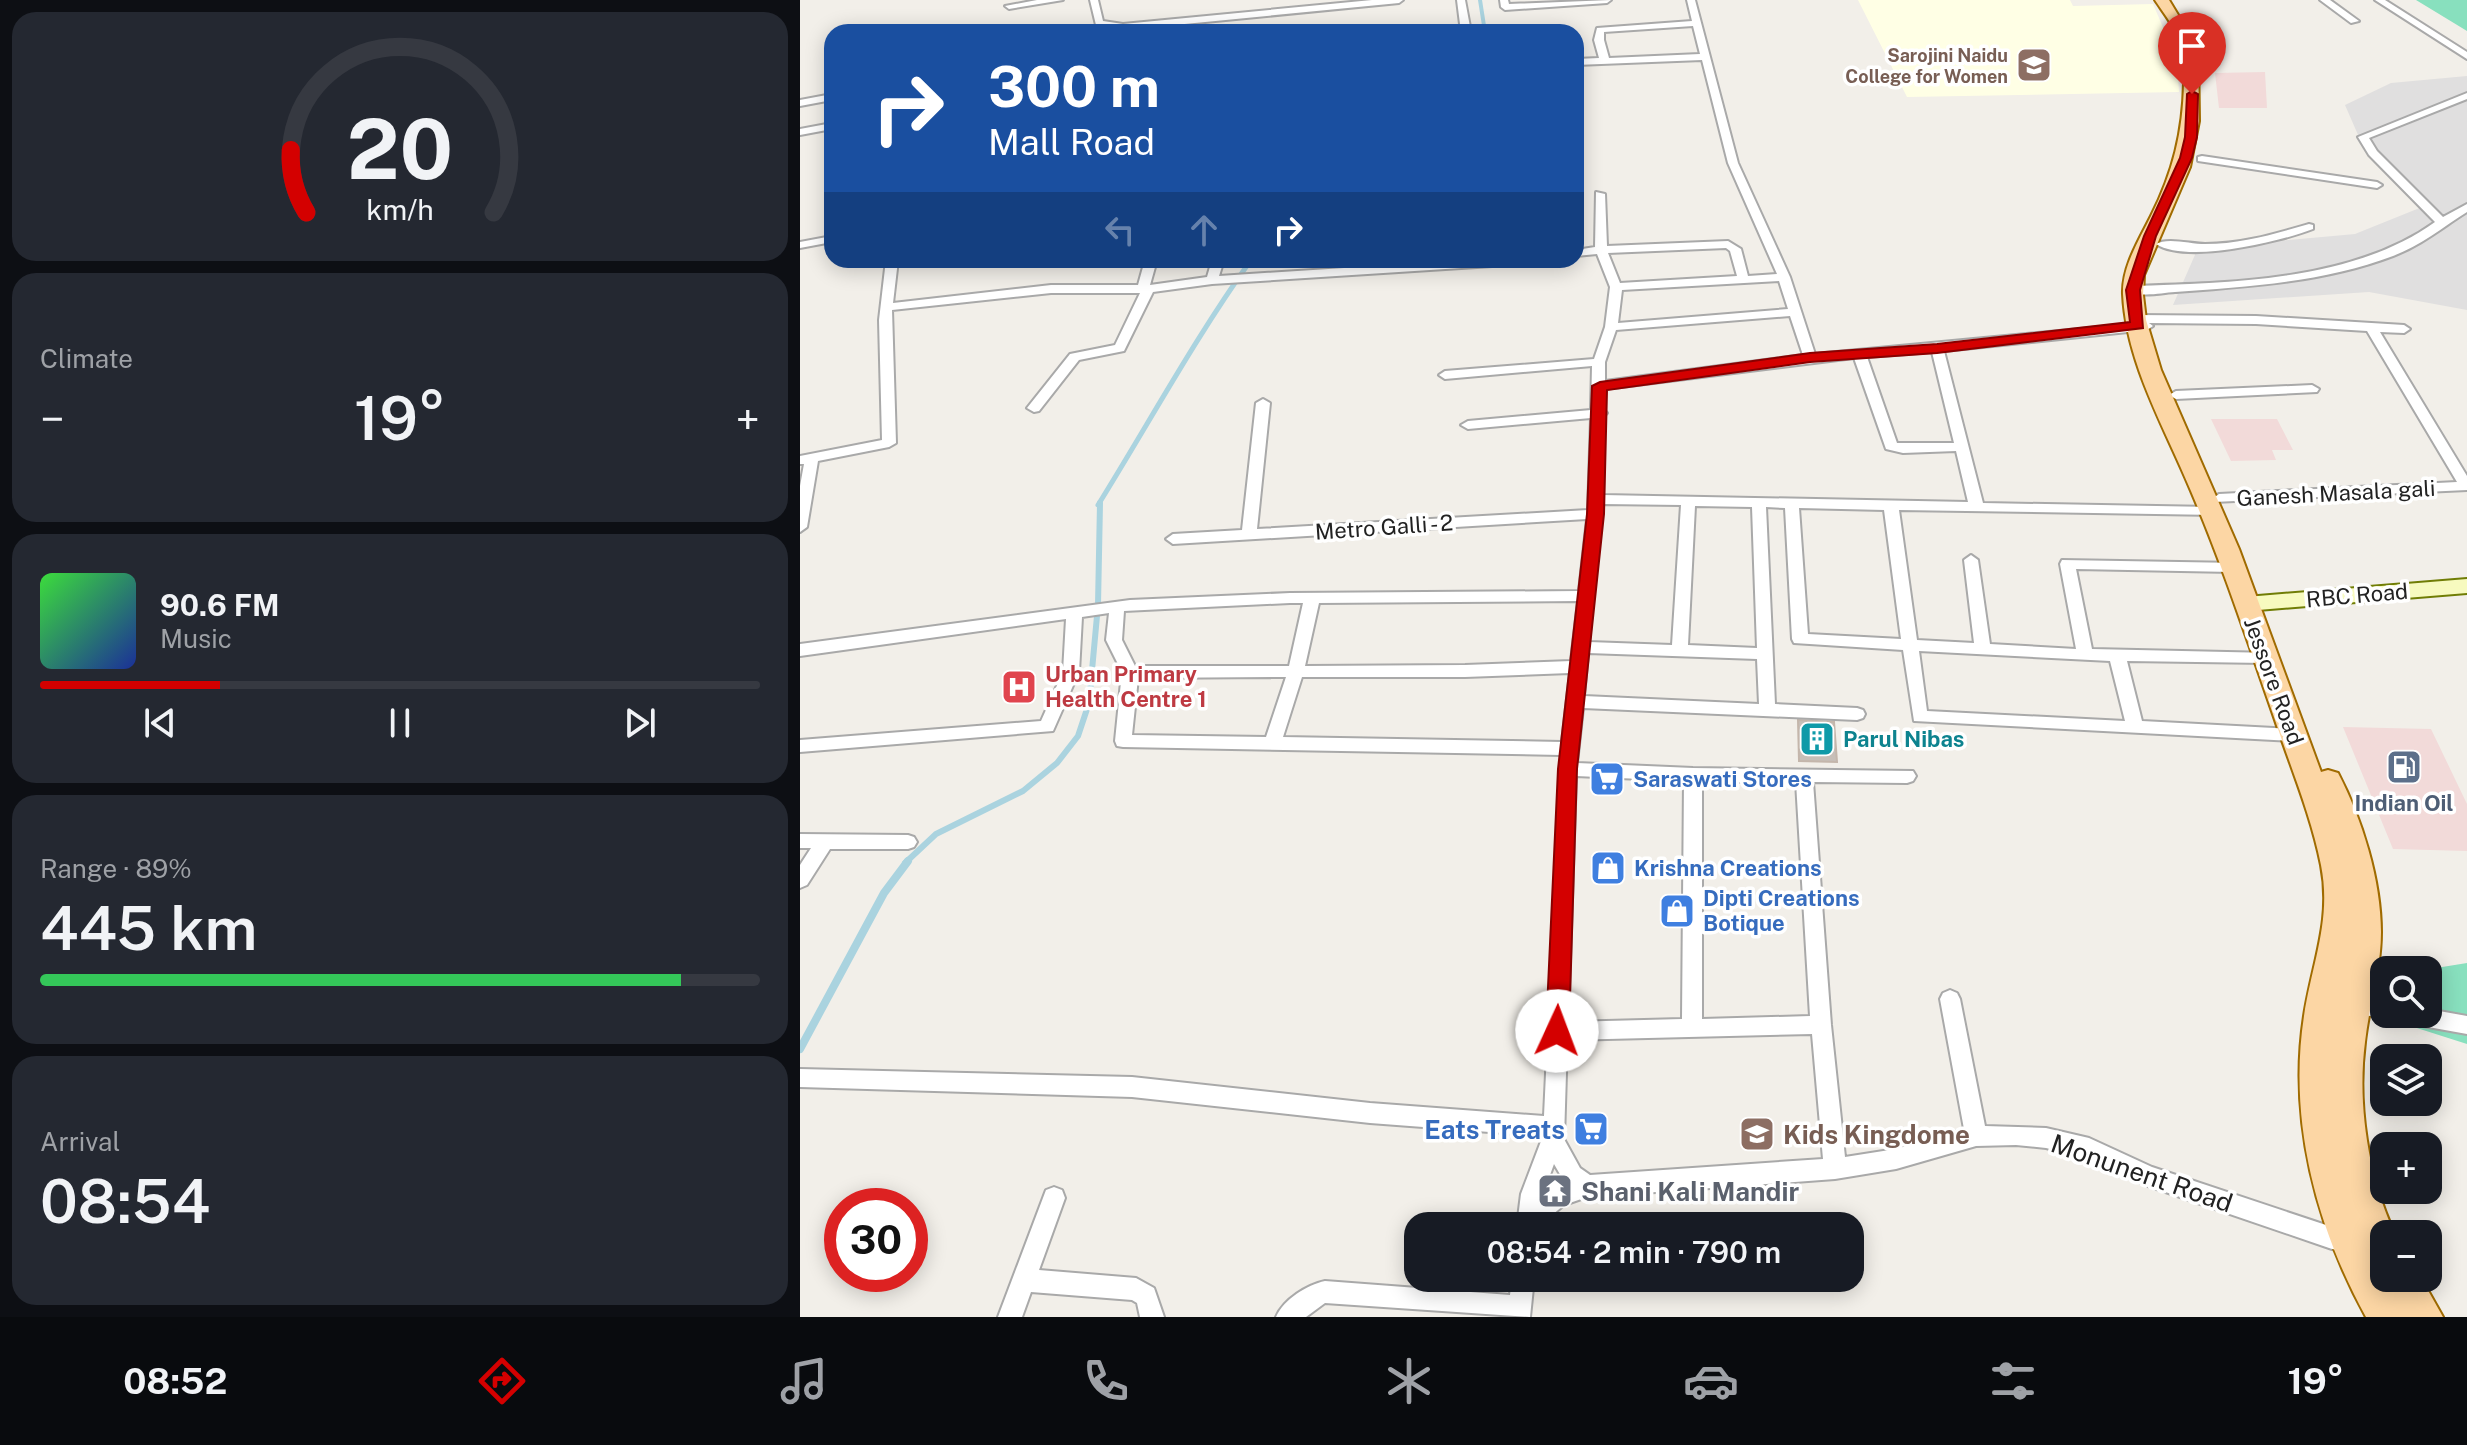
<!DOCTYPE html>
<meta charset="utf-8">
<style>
:root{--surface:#171b24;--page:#242831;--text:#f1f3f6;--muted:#9ea1a6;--line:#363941;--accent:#d40000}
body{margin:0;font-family:"Public Sans",sans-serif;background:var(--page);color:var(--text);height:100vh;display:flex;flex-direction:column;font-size:30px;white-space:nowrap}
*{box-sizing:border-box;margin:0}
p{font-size:26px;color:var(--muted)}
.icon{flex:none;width:44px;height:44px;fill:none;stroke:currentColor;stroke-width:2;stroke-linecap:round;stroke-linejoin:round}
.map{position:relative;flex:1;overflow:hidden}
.drawer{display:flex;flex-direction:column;gap:12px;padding:12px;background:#0d0f14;width:800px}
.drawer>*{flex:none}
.top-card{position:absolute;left:24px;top:24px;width:760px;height:244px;border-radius:24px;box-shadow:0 4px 20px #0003;background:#1a4fa0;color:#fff;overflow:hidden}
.fabs{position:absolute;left:1570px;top:956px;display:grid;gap:16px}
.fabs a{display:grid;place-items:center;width:72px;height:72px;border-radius:16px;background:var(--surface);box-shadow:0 4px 20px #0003;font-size:40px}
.speed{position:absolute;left:24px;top:1188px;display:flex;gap:16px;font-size:40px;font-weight:700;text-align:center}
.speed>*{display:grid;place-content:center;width:104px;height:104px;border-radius:50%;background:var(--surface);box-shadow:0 4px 20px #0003;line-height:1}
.speed .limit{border:12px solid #d22;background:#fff;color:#111}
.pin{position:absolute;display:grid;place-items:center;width:68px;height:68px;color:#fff;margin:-82px -34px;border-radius:50% 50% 50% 0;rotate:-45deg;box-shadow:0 0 8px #0007}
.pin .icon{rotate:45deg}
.me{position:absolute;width:88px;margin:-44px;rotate:2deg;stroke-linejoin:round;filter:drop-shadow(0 0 6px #0008)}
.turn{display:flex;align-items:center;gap:28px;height:168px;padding:0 32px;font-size:36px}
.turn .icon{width:104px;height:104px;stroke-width:2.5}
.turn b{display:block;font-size:56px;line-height:68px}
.lanes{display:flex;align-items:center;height:76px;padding:0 32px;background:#0003;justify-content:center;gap:40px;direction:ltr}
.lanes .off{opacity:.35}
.big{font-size:60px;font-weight:600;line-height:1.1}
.drawer .tile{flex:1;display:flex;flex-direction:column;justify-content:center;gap:12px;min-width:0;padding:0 28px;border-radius:24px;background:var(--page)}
.drawer .dial{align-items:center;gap:0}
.dial svg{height:208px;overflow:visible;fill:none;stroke:var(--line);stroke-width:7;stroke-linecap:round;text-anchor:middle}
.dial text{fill:var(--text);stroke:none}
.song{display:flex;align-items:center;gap:24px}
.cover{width:96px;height:96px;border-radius:12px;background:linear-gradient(135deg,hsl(120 70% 55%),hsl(230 70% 35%))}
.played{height:8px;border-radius:4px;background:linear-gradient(90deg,var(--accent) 25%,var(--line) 25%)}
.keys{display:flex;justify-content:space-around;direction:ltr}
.heat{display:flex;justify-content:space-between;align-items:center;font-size:44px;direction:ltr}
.charge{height:12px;border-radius:6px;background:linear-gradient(90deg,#34c759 89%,var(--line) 0)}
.trip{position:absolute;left:604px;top:1212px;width:460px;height:80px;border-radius:24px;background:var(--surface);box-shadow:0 4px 20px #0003;font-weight:600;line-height:80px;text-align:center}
.dock{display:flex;height:128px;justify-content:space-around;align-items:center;background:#090b0e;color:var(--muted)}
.dock .icon{width:56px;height:56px}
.dock .on{color:var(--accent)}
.dock b{font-size:36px;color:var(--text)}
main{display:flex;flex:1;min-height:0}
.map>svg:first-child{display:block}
.residential{fill:#e0dfdf}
.commercial{fill:#f2dad9}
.education{fill:#ffffe5}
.pitch{fill:#88e0be}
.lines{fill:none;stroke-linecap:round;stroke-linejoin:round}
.stream-far3{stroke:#aad3df;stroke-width:4}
.stream-far2{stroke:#aad3df;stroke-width:5}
.stream-far1{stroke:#aad3df;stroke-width:6}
.stream{stroke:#aad3df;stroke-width:8}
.building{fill:#c7bfb8;stroke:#c4b6ab;stroke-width:2}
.street-casing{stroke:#a9a9a9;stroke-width:4}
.secondary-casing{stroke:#707d05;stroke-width:4}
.primary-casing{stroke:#a06b00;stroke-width:4}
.street{fill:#fff;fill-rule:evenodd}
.secondary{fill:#f7fabf;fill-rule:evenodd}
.primary{fill:#fcd6a4;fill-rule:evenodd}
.route{fill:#d40000;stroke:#8a0000;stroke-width:2}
.labels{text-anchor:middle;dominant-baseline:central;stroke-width:7;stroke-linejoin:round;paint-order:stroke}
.far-education-label{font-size:18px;font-weight:bold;fill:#785e54;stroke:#fff;text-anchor:end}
.street-label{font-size:22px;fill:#222;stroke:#fff}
.health-label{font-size:22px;font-weight:bold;fill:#be3a42;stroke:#fff;text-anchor:start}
.culture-label{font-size:22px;font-weight:bold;fill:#0d838f;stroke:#fff;text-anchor:start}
.shop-label{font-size:22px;font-weight:bold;fill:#366cbe;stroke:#fff;text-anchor:start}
.service-label{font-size:22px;font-weight:bold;fill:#4e5e75;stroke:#fff}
.near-shop-label{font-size:26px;font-weight:bold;fill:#366cbe;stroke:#fff;text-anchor:end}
.near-education-label{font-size:26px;font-weight:bold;fill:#785e54;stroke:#fff;text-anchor:start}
.near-street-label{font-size:26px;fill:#222;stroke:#fff}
.near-worship-label{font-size:26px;font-weight:bold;fill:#5b616d;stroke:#fff;text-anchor:start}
</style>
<main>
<section class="drawer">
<div class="tile dial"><svg viewBox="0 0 100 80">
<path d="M14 69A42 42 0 1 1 86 69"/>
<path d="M14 69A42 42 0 0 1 8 45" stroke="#d40000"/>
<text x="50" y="56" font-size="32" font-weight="700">20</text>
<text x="50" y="72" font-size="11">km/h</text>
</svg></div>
<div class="tile"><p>Climate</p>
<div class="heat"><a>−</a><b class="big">19°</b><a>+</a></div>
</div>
<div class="tile">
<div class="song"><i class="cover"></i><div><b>90.6 FM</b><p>Music</p></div></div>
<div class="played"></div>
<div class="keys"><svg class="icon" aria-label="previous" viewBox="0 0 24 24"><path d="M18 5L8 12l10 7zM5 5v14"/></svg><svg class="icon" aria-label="pause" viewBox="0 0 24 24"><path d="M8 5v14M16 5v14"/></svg><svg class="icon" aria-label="next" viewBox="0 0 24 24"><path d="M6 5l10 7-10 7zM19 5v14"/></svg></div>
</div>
<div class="tile"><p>Range · 89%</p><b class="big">445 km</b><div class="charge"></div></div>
<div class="tile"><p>Arrival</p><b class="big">08:54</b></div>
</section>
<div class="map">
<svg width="1667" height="1317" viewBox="0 0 1667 1317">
<rect width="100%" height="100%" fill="#f2efe9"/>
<!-- residential -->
<path class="residential" d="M1667 76V310L1569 292 1373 305 1398 248 1555 234 1622 207 1562 144 1545 105 1591 83Z"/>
<!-- commercial -->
<path class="commercial" d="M1465 72 1467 108H1419L1415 73Z
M1411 419H1477L1493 450H1472L1476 460 1431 461Z
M1543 727 1631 729 1667 804V851L1593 849Z"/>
<!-- education -->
<path class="education" d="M1058 0H1270L1273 6 1353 4 1377 60 1379 92 1107 97Z"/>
<!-- pitch -->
<path class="pitch" d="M1616 0H1667V31Z
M1667 963V1044L1598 1022 1604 1014H1628V981L1636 968Z"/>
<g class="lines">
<!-- stream-far3 -->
<path class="stream-far3" d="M680 0 685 32"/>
<!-- stream-far2 -->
<path class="stream-far2" d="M298 505C349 423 395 338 451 260"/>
<!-- stream-far1 -->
<path class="stream-far1" d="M105 863 136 834 223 791 257 763 278 736 289 703 298 605 300 503"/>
<!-- stream -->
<path class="stream" d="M0 1049 84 893 108 861"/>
</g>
<!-- building -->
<path class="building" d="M998 720 1034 722 1037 762 999 761Z"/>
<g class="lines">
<defs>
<path id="street" d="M237 0H263L209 9 205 6Z
M290 0H298L303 21 323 24 572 0H603L599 3 323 30 296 25Z
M657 0H665L671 32H661Z
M700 0H708L709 4 811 0 807 3 705 10 701 7Z
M887 0H895L938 163 990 277 1015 354 1343 323 1333 322 1331 319 1337 315 1456 316 1604 325 1610 329 1604 333 1580 332 1667 476V490L1414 502 1412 499 1419 494 1657 482 1567 331 1456 324 1349 323 1353 326 1347 330 1144 351 1183 503 1412 507 1417 509 1419 512 1417 515 1099 510 1117 640 1174 643 1164 560 1171 555 1178 560 1190 644 1276 649 1260 564 1262 560 1438 563 1441 567 1433 572 1276 569 1292 649 1472 653 1474 657 1466 663 1327 661 1342 721 1494 729 1500 730 1502 735 1500 740 1494 741 1114 721 1103 650 994 643 992 639 985 508 966 507 975 704 1057 708 1063 710 1065 714 1063 718 1057 720 783 708 777 763 893 768 1113 771 1116 776 1113 781 1107 783 1013 782 1031 1025 1045 1157 1096 1149 1164 1129 1140 999 1143 993 1150 990 1157 993 1160 999 1185 1126 1246 1128 1289 1138 1352 1167 1532 1227 1560 1233 1563 1241 1560 1249 1552 1252 1532 1249 1348 1186 1286 1158 1246 1148 1216 1145 1176 1146 1096 1169 1035 1179 787 1197 764 1205 739 1226H717L721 1194 743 1136 570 1123 332 1097 0 1087V1069L332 1077 570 1103 744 1116 761 755 323 747 317 746 315 741 322 672 306 640 309 613 282 617 279 672 253 731 0 752V740L241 721 263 672 266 619 0 656V644L330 600 490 593 779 591 787 519 373 544 366 539 373 534 442 530 456 403 463 399 470 403 457 529 788 510 791 418 668 429 661 425 668 421 791 410 792 366 645 379 639 375 645 371 794 359 805 327 810 287 797 254 776 256V250L795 247 796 192 805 194 807 246 928 241 941 249 948 276 977 274 928 163 902 60 776 65V59L799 58 794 40 797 28 892 21ZM893 26 900 54 809 58 804 40V32ZM926 248 930 251 937 276 820 283 808 253ZM979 281 988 309 818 323 822 290ZM990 316 1003 355 805 381V362L816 330ZM1132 352 1154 443H1097L1067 357ZM1054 358 1086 449 1103 453 1156 451 1168 502 803 495 804 416 807 413 804 410 805 389ZM802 504 881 505 872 645 789 642ZM895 506 952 507 957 648 888 645ZM999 508 1084 510 1101 639 1008 634ZM778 601 771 661 665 665 505 666 519 603ZM490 603H503L489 666H335L322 640 324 611ZM1119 651 1310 661 1325 721 1127 711ZM788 653 957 659 959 704 784 696ZM770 673 762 742 483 737 502 677H665ZM486 677 466 737 332 735 338 678ZM776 776 884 781 882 1019 768 1022ZM902 782H996L1010 1016 902 1019ZM1012 1034 1023 1159 790 1175 780 1168 764 1139 767 1040ZM754 1164 765 1183 743 1194Z
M1520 0H1530L1559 21 1551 23Z
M1575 0H1585L1667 52V59Z
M1667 93V99L1569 138 1577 151 1643 217 1667 204V212C1643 227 1620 246 1593 256 1525 282 1447 287 1375 292 1361 293 1338 298 1327 290L1333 286C1431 283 1553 281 1635 222L1569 155 1558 137Z
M32 94V100L0 106V100Z
M32 123V129L0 135V129Z
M1402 156 1577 182 1582 185 1577 188 1398 161V157Z
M1509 224 1513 225V229C1479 242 1387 264 1356 244 1367 237 1391 244 1405 244 1442 244 1474 234 1509 224Z
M32 236V242L0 248V242Z
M86 260H98L93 303 251 285H338L345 260H357L350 285 407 277 412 260H424L419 276 669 260 714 261 708 265 412 284 353 292 324 351 279 360 239 411 234 412 227 408 270 354 315 345 340 293H251L92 310 96 443 89 447 18 461 7 527 0 532V486L4 464H0V456L82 440 79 320Z
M1512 385 1519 389 1517 392 1376 399 1369 395 1376 391Z
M0 834 108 835 114 837 117 842 114 847 108 849H30L7 885 0 888V865L11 848H0Z
M1554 996 1584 1001V1014H1592L1591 1016 1584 1019 1547 1011 1544 1005 1547 999Z
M1628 1009 1667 1016V1034L1606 1023 1599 1020 1596 1014H1628Z
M254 1187 262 1190 265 1198 239 1270 336 1278 354 1288 364 1317H340L337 1303 332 1300 231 1292 222 1317H198L246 1190Z
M712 1278H734L730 1317 525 1303 506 1317H476C484 1299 507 1285 525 1281L710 1295Z"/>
<path id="secondary" d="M1667 579V593L1446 611 1439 609 1435 604 1439 599 1446 597Z"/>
<path id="primary" d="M1355 0H1369L1398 48 1399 121 1390 167 1344 275 1343 295 1346 320 1361 370 1439 549 1521 772 1528 770 1538 773C1562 819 1581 880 1581 932 1581 970 1569 1005 1565 1042 1557 1104 1568 1177 1595 1234H1584V1269L1580 1267 1583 1273 1584 1270V1278H1621L1643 1317H1566C1516 1226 1488 1120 1504 1016 1512 963 1532 920 1521 865 1511 815 1491 768 1475 720 1448 643 1423 566 1391 491 1365 428 1326 363 1323 294 1322 267 1339 240 1351 216 1373 172 1383 132 1384 83 1384 72 1386 59 1382 48 1378 31 1365 15 1355 0Z"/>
</defs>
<!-- street casing -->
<use href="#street" class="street-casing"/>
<!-- secondary casing -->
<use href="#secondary" class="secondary-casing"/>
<!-- primary casing -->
<use href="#primary" class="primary-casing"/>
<!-- street -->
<use href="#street" class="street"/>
<!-- secondary -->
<use href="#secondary" class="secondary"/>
<!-- primary -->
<use href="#primary" class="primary"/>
</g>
<!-- route -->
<path class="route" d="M1392 91 1398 94 1397 137 1392 158 1356 236 1340 290 1343 328 1137 353 1010 362 807 390 804 514 777 769 769 1031 765 1038 757 1041 749 1038 746 1031 758 769 787 514 792 386 800 382 1010 353 1137 344 1330 322 1326 290 1344 236 1380 158 1385 137 1387 94Z"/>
<!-- icons -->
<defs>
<symbol id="university-square" viewBox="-11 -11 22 22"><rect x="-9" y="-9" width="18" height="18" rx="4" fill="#8d6e63" stroke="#fff"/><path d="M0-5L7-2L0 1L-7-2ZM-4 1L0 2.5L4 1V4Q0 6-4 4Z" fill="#fff"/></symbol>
<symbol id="hospital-square" viewBox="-11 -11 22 22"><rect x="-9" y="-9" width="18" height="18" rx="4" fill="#e0444e" stroke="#fff"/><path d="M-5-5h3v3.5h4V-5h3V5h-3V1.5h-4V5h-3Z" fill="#fff"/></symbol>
<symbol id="building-square" viewBox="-11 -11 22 22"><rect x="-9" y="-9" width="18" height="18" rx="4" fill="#0f9aa8" stroke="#fff"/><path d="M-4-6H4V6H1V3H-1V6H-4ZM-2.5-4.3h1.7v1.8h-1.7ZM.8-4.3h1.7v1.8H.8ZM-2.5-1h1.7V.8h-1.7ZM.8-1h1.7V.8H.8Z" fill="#fff"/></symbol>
<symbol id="fuel-square" viewBox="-11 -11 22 22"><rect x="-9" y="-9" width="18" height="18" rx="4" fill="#5c6f8a" stroke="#fff"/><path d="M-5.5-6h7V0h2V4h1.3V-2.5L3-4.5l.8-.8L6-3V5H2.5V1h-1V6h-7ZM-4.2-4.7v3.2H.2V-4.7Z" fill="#fff"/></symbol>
<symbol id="supermarket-square" viewBox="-11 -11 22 22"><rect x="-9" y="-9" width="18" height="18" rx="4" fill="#3f7fe0" stroke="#fff"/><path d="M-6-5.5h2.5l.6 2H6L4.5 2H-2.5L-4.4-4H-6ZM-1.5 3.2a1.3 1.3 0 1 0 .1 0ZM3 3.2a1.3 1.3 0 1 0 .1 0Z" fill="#fff"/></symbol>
<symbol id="shop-square" viewBox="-11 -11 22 22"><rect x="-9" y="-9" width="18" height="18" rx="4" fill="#3f7fe0" stroke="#fff"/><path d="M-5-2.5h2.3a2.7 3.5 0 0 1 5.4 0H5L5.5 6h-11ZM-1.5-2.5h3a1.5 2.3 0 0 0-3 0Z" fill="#fff"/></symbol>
<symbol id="school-square" viewBox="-11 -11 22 22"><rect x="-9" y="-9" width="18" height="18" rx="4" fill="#8d6e63" stroke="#fff"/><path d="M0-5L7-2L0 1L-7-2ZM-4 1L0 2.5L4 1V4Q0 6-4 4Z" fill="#fff"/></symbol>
<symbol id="temple-square" viewBox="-11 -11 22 22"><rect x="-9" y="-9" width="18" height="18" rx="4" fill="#6b7280" stroke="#fff"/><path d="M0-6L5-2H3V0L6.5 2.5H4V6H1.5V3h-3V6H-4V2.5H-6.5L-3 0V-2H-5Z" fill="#fff"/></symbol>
</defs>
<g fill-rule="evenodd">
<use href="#university-square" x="1214" y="45" width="40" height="40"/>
<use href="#hospital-square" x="199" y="667" width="40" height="40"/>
<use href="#building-square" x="997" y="719" width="40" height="40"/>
<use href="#fuel-square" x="1584" y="747" width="40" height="40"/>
<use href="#supermarket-square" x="787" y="759" width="40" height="40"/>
<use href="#shop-square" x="788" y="848" width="40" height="40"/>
<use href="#shop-square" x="857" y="891" width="40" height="40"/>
<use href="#supermarket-square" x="771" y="1109" width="40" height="40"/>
<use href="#school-square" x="937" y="1114" width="40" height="40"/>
<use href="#temple-square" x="735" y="1171" width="40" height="40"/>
</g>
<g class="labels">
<!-- far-education labels -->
<g class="far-education-label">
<text x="1208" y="55">Sarojini Naidu<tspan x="1208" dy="21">College for Women</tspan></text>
</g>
<!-- street labels -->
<g class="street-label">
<text transform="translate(1536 493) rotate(-3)">Ganesh Masala gali</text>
<text transform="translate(584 527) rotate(-4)">Metro Galli - 2</text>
<text transform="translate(1557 595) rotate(-5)">RBC Road</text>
<text transform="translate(1474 681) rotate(70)">Jessore Road</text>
</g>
<!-- health labels -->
<g class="health-label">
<text x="245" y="674">Urban Primary<tspan x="245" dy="25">Health Centre 1</tspan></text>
</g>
<!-- culture labels -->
<g class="culture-label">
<text x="1043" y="739">Parul Nibas</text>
</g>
<!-- shop labels -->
<g class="shop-label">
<text x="833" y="779">Saraswati Stores</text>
<text x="834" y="868">Krishna Creations</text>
<text x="903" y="898">Dipti Creations<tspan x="903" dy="25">Botique</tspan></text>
</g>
<!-- service labels -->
<g class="service-label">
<text x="1604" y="803">Indian Oil</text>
</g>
<!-- near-shop labels -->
<g class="near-shop-label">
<text x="765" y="1129">Eats Treats</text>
</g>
<!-- near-education labels -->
<g class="near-education-label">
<text x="983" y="1134">Kids Kingdome</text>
</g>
<!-- near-street labels -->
<g class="near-street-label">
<text transform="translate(1342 1173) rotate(19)">Monunent Road</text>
</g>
<!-- near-worship labels -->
<g class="near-worship-label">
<text x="781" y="1191">Shani Kali Mandir</text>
</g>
</g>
</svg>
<div class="fabs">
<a><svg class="icon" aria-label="search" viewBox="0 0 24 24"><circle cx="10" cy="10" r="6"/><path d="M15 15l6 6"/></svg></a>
<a><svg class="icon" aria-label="layers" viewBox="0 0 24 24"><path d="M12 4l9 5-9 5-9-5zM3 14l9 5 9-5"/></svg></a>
<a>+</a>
<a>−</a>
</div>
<div class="speed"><div class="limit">30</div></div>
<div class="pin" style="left:1392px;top:94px;background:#d93025"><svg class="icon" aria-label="arrive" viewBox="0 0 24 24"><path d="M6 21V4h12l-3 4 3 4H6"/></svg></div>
<svg class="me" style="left:757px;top:1031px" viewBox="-20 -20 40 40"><circle r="19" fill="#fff"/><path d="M0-13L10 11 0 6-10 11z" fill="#d40000"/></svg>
<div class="trip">08:54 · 2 min · 790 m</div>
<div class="top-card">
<div class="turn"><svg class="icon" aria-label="right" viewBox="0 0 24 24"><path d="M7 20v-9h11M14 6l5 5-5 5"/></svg><div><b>300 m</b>Mall Road</div></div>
<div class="lanes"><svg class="icon off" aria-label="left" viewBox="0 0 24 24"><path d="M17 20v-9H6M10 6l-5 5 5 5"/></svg><svg class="icon off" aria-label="ahead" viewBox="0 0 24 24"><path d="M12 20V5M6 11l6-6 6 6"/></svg><svg class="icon" aria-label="right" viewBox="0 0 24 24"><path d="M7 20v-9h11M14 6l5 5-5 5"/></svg></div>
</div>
</div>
</main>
<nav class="dock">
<b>08:52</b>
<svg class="icon on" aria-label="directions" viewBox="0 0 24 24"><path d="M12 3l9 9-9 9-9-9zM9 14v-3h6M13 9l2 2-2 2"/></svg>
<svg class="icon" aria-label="music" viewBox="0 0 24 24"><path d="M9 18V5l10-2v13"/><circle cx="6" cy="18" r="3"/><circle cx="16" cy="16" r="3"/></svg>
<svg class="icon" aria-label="phone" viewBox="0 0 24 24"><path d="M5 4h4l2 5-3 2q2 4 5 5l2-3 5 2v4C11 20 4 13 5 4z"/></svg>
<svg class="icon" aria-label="climate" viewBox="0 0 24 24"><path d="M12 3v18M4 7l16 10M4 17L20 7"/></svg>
<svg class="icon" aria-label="car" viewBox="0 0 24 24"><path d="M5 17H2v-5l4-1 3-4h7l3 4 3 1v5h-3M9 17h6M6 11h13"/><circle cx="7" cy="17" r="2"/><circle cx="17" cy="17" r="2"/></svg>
<svg class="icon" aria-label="filters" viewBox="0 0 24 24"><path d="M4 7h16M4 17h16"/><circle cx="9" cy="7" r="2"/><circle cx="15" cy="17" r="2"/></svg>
<b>19°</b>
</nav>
